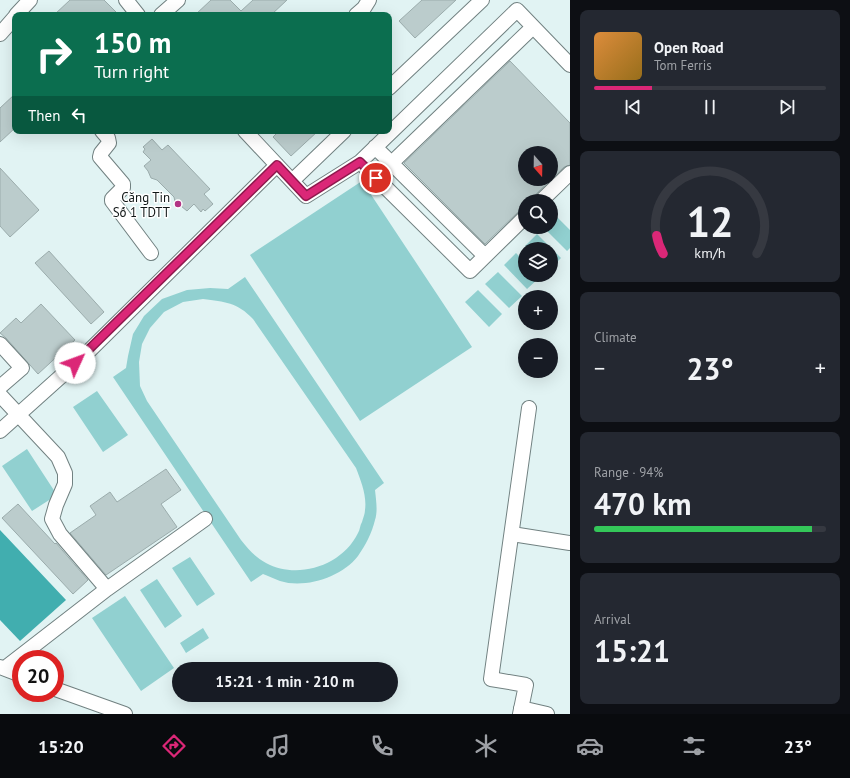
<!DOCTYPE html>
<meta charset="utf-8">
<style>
:root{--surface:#171b24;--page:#242831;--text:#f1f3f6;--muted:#9ea1a6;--line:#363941;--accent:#db2777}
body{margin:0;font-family:"PT Sans",sans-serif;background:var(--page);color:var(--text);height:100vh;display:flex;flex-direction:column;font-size:15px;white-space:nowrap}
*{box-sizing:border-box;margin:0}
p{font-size:13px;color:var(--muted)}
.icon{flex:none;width:22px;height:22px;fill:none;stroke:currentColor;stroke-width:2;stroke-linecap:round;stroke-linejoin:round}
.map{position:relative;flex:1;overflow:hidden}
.sheet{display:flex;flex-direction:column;gap:10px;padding:10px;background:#0d0f14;width:280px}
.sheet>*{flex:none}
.hud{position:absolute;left:12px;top:12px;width:380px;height:122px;border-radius:8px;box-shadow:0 4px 16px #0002;background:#0b6e4f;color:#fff;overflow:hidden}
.needle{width:26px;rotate:160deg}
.fabs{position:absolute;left:518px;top:146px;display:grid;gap:8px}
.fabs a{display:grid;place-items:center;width:40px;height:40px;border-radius:50%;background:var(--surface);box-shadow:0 4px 16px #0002;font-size:20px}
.speed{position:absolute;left:12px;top:650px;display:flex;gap:8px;font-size:20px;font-weight:700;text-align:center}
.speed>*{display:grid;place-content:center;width:52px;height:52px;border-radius:50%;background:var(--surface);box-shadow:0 4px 16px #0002;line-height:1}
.speed .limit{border:6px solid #d22;background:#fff;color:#111}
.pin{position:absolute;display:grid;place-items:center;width:34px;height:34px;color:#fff;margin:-17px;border:2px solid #fff;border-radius:50%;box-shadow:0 1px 4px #0007}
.me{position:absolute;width:44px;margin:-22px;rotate:47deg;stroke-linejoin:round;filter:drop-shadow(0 0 3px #0008)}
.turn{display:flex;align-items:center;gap:14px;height:84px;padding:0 16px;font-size:18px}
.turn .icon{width:52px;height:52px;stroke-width:2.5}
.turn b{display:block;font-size:28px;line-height:34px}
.then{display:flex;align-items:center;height:38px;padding:0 16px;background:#0003;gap:8px;font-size:15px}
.big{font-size:30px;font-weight:800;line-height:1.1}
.sheet .widget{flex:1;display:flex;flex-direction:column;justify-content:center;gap:6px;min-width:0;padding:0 14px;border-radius:8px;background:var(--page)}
.sheet .dial{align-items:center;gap:0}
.dial svg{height:104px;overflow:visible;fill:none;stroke:var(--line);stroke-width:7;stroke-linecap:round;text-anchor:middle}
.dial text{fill:var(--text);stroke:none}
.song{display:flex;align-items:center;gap:12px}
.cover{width:48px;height:48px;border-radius:6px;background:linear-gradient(135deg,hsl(30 70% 55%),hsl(40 70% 35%))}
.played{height:4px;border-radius:2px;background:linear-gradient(90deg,var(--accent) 25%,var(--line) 25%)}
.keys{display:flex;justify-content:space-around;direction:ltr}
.heat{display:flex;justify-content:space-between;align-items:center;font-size:22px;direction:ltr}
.charge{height:6px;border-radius:3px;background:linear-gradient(90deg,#34c759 94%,var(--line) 0)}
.trip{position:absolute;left:172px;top:662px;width:226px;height:40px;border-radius:20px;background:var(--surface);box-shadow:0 4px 16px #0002;font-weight:800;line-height:40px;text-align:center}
.tabs{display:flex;height:64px;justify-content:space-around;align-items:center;background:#090b0e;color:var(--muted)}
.tabs .icon{width:28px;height:28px}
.tabs .active{color:var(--accent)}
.tabs b{font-size:18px;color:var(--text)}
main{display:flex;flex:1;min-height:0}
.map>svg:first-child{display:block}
.green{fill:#91d0d0;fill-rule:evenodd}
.water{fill:#41aeaf}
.building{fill:#bcc;stroke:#9bacac;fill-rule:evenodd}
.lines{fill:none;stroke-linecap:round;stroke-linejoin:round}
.minor-casing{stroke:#718181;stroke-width:16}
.minor{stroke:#fff;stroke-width:14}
.route-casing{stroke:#8e194d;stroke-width:10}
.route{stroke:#db2777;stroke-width:7}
.poi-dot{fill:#b33585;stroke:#fff;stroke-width:1.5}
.labels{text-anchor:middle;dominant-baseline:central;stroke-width:3;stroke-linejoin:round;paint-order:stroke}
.poi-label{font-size:13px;fill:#101616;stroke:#fff;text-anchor:end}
</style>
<main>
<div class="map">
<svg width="570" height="714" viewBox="0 0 570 714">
<rect width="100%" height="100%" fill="#e1f3f3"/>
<!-- green -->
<path class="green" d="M362 181 472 347 360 421 250 255Z
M555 215 570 230V248L567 251 543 227H551V219Z
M537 234 561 258 551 268V249H528L525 246Z
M516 253 525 262V275H538L540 277 527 289 504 265Z
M498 272 522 296 509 308 485 284Z
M245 277 384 483 375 490C376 500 378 511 375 520 372 533 365 546 358 556 342 577 305 589 280 581 274 579 269 576 263 574L251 582 113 377 126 368 128 356 133 334 144 316 162 299 187 290 210 288 228 289ZM203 299C225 302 237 302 253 319L356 468C361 481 367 496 365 510 365 514 363 518 362 522 360 525 360 530 358 533 342 566 297 580 266 563 255 557 248 549 241 540L147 401 140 386 139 362 142 344 150 328 164 312 183 302Z
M478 290 502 314 489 327 465 302Z
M97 391 128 435 103 452 73 407Z
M27 449 57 495 32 511 2 466Z
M190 557 215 594 197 606 172 568Z
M157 579 182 616 165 628 140 590Z
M125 596 174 668 141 691 92 618Z
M203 628 209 638 186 653 180 643Z"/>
<!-- water -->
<path class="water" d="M0 530 66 600 20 641 0 620Z"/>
<!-- building -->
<path class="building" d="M70 0H104L119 15H54Z
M211 0H230L241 11 253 0H287L271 15H195Z
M422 0H456L415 38 399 21Z
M510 61 570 123V165L564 167 535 195 533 201H525V209L519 211 485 244 404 163ZM525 153H551V179H525Z
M15 94V128L0 142V108Z
M279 131H318L291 156 273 137Z
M152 139 162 150 168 145 210 189 204 194 213 204 205 211 203 209 201 212 194 204 187 211 181 206H176L174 197 157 180 151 178 148 171 144 166 151 160 143 152 145 149 143 147Z
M0 168 39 210 10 237 0 226Z
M49 251 104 312 91 324 35 263Z
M41 304 75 340 38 374 6 338 0 333 16 318 21 323Z
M166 469 181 490 161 504 177 527 106 575 70 533 96 515 90 506 110 492 117 502Z
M18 504 55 544 56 543 88 580 73 594 2 518Z"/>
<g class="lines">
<defs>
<path id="minor" d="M126 0 138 15
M16 15 30 0
M161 15 178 0
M356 15 364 8 369 0
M0 34 15 17
M389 88 482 0
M102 131 108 138 109 143 101 153 100 157 123 184V188L112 199V201L151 253
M245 131 306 196 360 162 517 10 570 65
M375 147 485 256
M360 162 470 271 525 217
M376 178 533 27
M292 181 344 131
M541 201 570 173
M0 344 22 368 0 387
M0 395 58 457 65 473V484L56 505 52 519 60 534 107 589
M0 431 87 353 277 165
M512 534 570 543
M0 667 21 675
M5 668 107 589 205 519
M55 689 125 714
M521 708 547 714
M520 714 526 685 491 679 529 408"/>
</defs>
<!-- minor casing -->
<use href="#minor" class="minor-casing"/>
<!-- minor -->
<use href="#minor" class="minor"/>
</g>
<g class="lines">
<defs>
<path id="route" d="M75 363 277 165 306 196 360 162 376 178"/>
</defs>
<!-- route casing -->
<use href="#route" class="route-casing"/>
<!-- route -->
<use href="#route" class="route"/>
</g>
<!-- markers -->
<circle class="poi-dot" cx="178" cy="204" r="4"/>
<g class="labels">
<!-- poi labels -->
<g class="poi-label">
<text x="170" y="197">Căng Tin<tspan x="170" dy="15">Số 1 TDTT</tspan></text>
</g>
</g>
</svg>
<div class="fabs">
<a><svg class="needle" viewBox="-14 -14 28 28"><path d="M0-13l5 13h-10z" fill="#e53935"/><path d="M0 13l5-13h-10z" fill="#9ea1a6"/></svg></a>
<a><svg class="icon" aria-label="search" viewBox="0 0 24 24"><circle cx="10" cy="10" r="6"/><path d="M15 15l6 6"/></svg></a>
<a><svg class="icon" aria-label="layers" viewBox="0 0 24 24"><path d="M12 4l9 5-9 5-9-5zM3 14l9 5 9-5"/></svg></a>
<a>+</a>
<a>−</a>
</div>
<div class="speed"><div class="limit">20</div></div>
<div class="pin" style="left:376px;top:178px;background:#d93025"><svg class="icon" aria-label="arrive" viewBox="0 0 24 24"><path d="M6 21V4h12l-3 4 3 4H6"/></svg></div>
<svg class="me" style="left:75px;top:363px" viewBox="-20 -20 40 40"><circle r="19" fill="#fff"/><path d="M0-13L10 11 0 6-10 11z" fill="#db2777"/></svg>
<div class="trip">15:21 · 1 min · 210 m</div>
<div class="hud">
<div class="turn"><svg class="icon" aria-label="right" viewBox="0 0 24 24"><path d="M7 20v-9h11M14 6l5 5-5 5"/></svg><div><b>150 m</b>Turn right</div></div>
<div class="then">Then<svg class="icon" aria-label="left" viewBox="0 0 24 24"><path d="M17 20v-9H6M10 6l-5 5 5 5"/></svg></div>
</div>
</div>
<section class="sheet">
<div class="widget">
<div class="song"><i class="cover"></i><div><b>Open Road</b><p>Tom Ferris</p></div></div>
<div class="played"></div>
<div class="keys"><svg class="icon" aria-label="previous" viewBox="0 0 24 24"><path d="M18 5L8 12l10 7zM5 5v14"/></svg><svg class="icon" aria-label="pause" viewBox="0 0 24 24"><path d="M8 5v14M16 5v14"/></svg><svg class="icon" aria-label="next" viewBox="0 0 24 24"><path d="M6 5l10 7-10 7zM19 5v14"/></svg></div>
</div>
<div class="widget dial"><svg viewBox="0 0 100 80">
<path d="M14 69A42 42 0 1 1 86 69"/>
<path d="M14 69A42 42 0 0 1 9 55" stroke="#db2777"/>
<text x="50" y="56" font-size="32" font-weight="700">12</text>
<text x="50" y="72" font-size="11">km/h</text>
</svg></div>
<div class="widget"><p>Climate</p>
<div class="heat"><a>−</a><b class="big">23°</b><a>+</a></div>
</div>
<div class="widget"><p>Range · 94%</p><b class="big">470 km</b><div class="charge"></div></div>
<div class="widget"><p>Arrival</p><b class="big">15:21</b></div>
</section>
</main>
<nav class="tabs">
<b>15:20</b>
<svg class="icon active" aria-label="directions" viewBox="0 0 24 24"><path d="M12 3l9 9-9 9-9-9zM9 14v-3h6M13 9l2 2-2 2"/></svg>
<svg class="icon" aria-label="music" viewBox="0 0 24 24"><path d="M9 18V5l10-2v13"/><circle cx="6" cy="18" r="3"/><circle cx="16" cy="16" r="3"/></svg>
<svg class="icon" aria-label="phone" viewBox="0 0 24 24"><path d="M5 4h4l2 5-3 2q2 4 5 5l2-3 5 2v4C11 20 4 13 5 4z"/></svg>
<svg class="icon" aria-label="climate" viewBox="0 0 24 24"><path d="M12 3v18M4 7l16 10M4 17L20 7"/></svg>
<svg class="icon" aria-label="car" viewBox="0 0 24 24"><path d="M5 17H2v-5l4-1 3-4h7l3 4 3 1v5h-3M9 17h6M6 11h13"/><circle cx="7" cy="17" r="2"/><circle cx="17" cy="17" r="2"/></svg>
<svg class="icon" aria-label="filters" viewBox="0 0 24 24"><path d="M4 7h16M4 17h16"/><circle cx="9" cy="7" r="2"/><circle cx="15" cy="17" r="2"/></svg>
<b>23°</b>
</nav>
